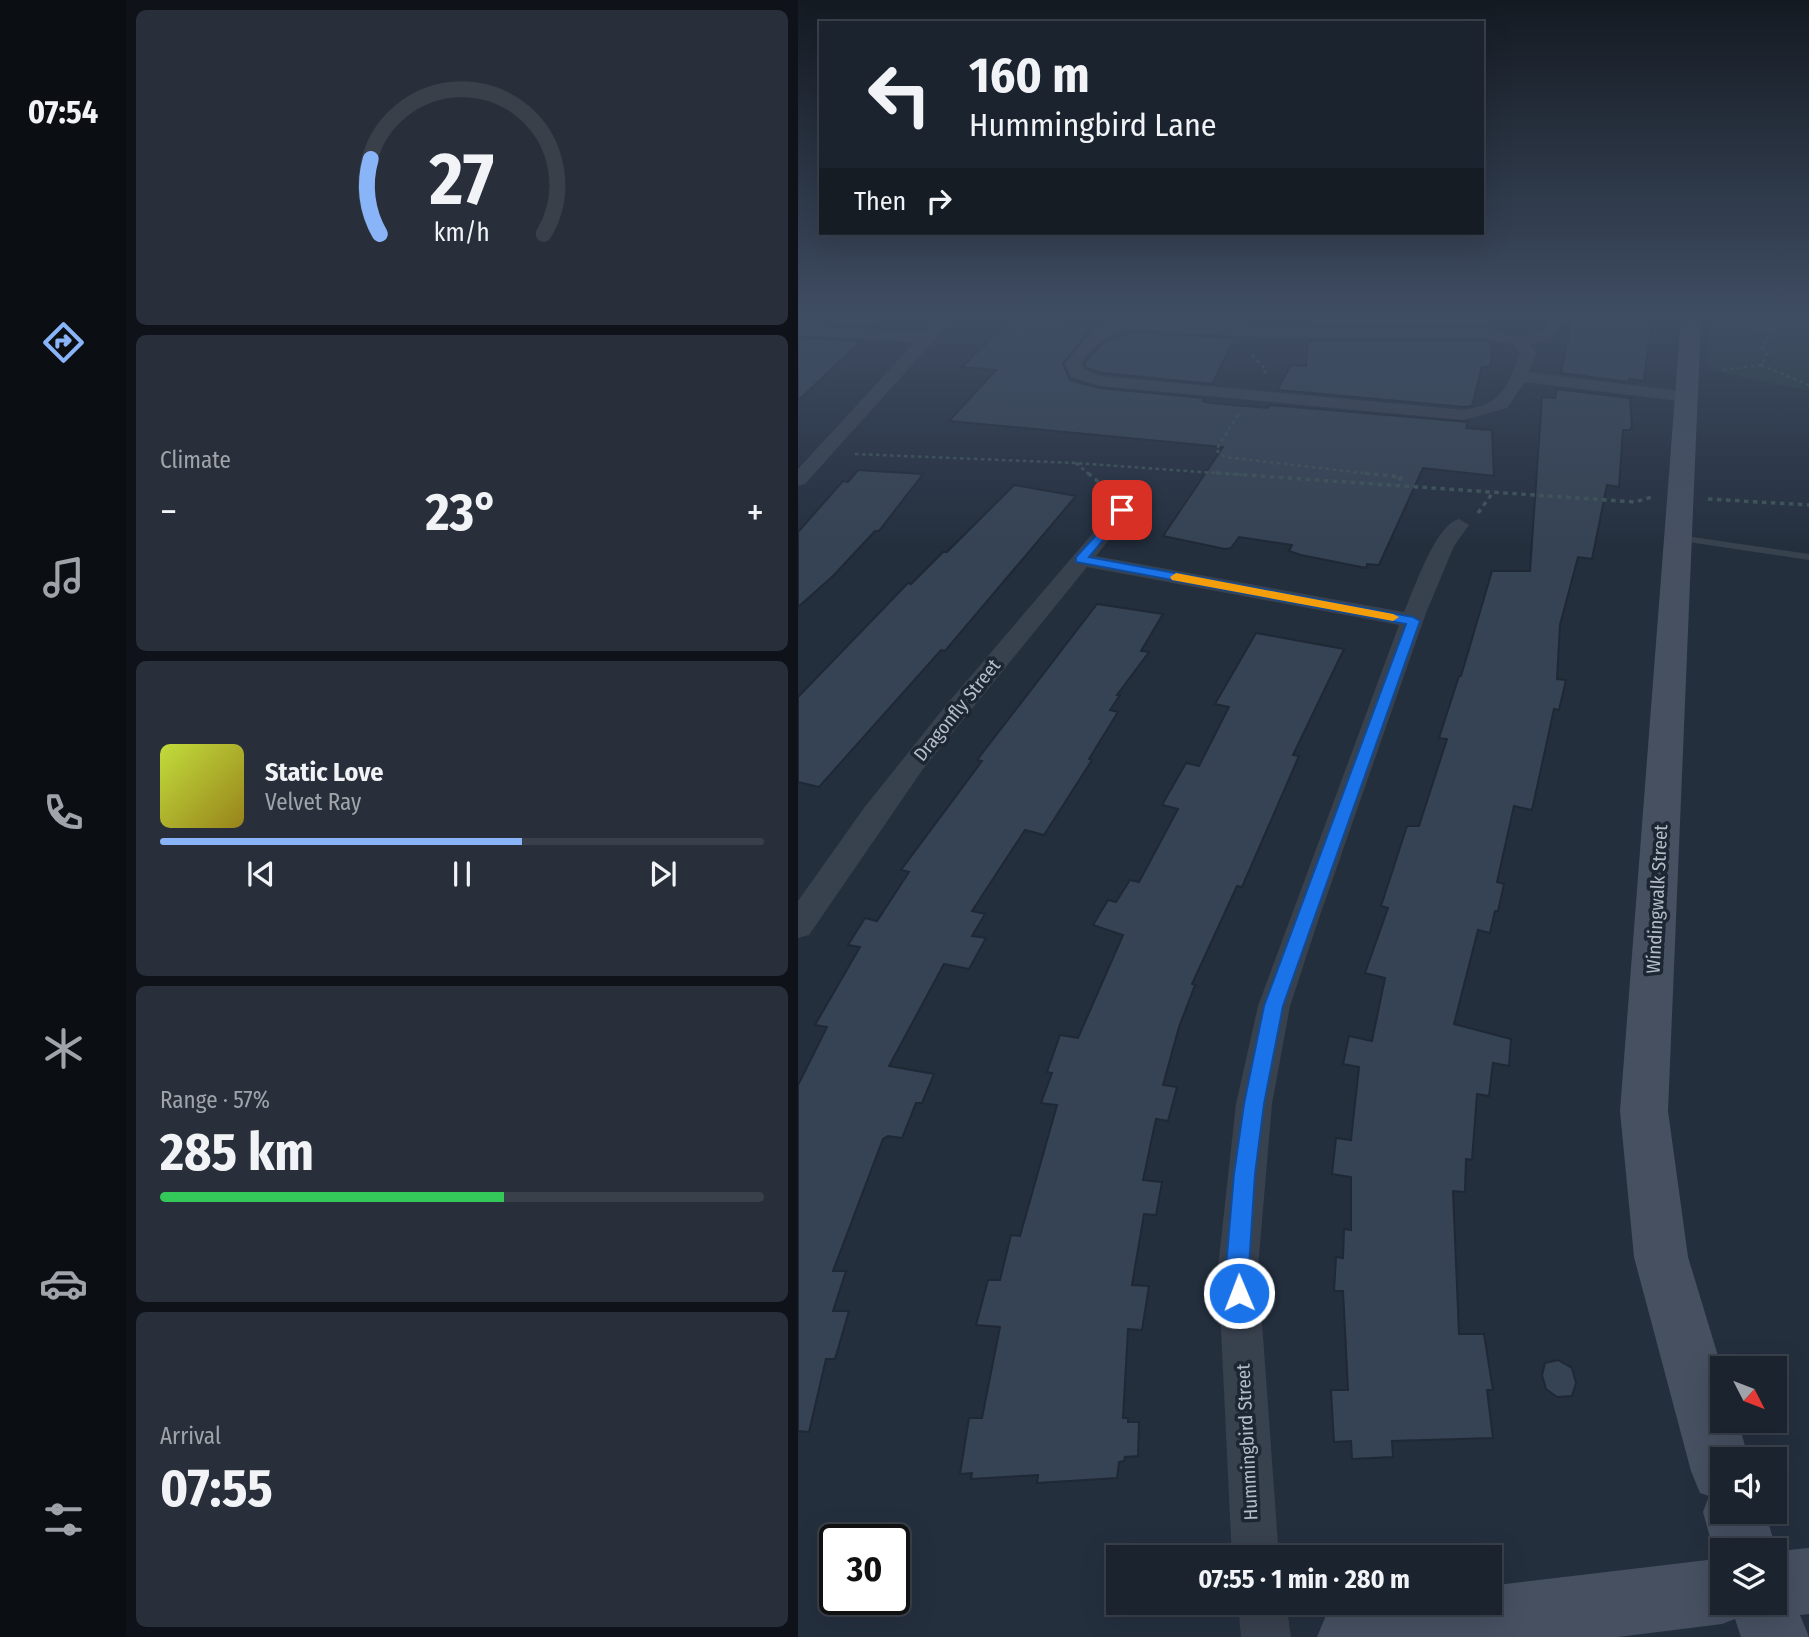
<!DOCTYPE html>
<meta charset="utf-8">
<style>
:root{--surface:#1b232e;--page:#282f3a;--text:#f1f3f6;--muted:#a0a4aa;--line:#39404a;--accent:#8ab4f8}
body{margin:0;font-family:"Fira Sans Condensed",sans-serif;background:var(--page);color:var(--text);height:100vh;display:flex;flex-direction:column;font-size:26px;white-space:nowrap}
*{box-sizing:border-box;margin:0}
p{font-size:23px;color:var(--muted)}
.icon{flex:none;width:38px;height:38px;fill:none;stroke:currentColor;stroke-width:2;stroke-linecap:round;stroke-linejoin:round}
.map{position:relative;flex:1;overflow:hidden}
.side{display:flex;flex-direction:column;gap:10px;padding:10px;background:#0f1319;width:672px}
.side>*{flex:none}
.banner{position:absolute;left:21px;top:21px;width:665px;height:214px;border-radius:0px;box-shadow:0 7px 28px #0002,0 0 0 2px var(--line);background:#1b232e;color:var(--text);overflow:hidden}
.needle{width:46px;rotate:132deg}
.tools{position:absolute;left:912px;top:1356px;display:grid;gap:14px}
.tools a{display:grid;place-items:center;width:77px;height:77px;border-radius:0px;background:var(--surface);box-shadow:0 7px 28px #0002,0 0 0 2px var(--line);font-size:35px}
.speed{position:absolute;left:21px;top:1524px;display:flex;gap:14px;font-size:35px;font-weight:700;text-align:center}
.speed>*{display:grid;place-content:center;width:91px;height:91px;border-radius:50%;background:var(--surface);box-shadow:0 7px 28px #0002,0 0 0 2px var(--line);line-height:1}
.speed .limit{border:4px solid #111;border-radius:10px;background:#fff;color:#111}
.pin{position:absolute;display:grid;place-items:center;width:60px;height:60px;color:#fff;margin:-30px;border-radius:14px;box-shadow:0 4px 10px #0006}
.me{position:absolute;width:77px;margin:-38px;rotate:359deg;stroke-linejoin:round;filter:drop-shadow(0 0 5px #0008)}
.turn{display:flex;align-items:center;gap:24px;height:147px;padding:0 35px;font-size:32px}
.turn .icon{width:91px;height:91px;stroke-width:2.5}
.turn b{display:block;font-size:49px;line-height:60px}
.then{display:flex;align-items:center;height:66px;padding:0 35px;background:#0003;gap:14px;font-size:26px}
.big{font-size:52px;font-weight:700;line-height:1.1}
.side .widget{flex:1;display:flex;flex-direction:column;justify-content:center;gap:10px;min-width:0;padding:0 24px;border-radius:10px;background:var(--page)}
.side .dial{align-items:center;gap:0}
.dial svg{height:182px;overflow:visible;fill:none;stroke:var(--line);stroke-width:7;stroke-linecap:round;text-anchor:middle}
.dial text{fill:var(--text);stroke:none}
.song{display:flex;align-items:center;gap:21px}
.cover{width:84px;height:84px;border-radius:10px;background:linear-gradient(135deg,hsl(70 70% 55%),hsl(50 70% 35%))}
.played{height:7px;border-radius:4px;background:linear-gradient(90deg,var(--accent) 60%,var(--line) 60%)}
.keys{display:flex;justify-content:space-around;direction:ltr}
.heat{display:flex;justify-content:space-between;align-items:center;font-size:38px;direction:ltr}
.charge{height:10px;border-radius:5px;background:linear-gradient(90deg,#34c759 57%,var(--line) 0)}
.trip{position:absolute;left:308px;top:1545px;width:396px;height:70px;border-radius:0px;background:var(--surface);box-shadow:0 7px 28px #0002,0 0 0 2px var(--line);font-weight:700;line-height:70px;text-align:center}
main{display:flex;flex:1;min-height:0}
.menu{display:flex;flex-direction:column;width:126px;justify-content:space-around;align-items:center;background:#0b0e12;color:var(--muted)}
.menu .icon{width:49px;height:49px}
.menu .on{color:var(--accent)}
.menu b{font-size:32px;color:var(--text)}
.map>svg:first-child{display:block}
.green{fill:#263c3f}
.building{fill:#364354;stroke:#1f2835;stroke-width:2}
.lines{fill:none;stroke-linecap:round;stroke-linejoin:round}
.path-far1{stroke:#3f5557;stroke-width:2.5;stroke-dasharray:3.5 3.5;stroke-linecap:butt}
.path{stroke:#3f5557;stroke-width:3.5;stroke-dasharray:4.5 4.5;stroke-linecap:butt}
.lane{fill:#38414e;fill-rule:evenodd}
.street{fill:#38414e;fill-rule:evenodd}
.secondary{fill:#465061;fill-rule:evenodd}
.route{fill:#1a73e8;stroke:#114b97;stroke-width:2}
.slow{fill:#f59e0b}
.labels{text-anchor:middle;dominant-baseline:central;stroke-width:7;stroke-linejoin:round;paint-order:stroke}
.street-label{font-size:19px;fill:#b4bcc9;stroke:#1d2633}
</style>
<main>
<nav class="menu">
<b>07:54</b>
<svg class="icon on" aria-label="directions" viewBox="0 0 24 24"><path d="M12 3l9 9-9 9-9-9zM9 14v-3h6M13 9l2 2-2 2"/></svg>
<svg class="icon" aria-label="music" viewBox="0 0 24 24"><path d="M9 18V5l10-2v13"/><circle cx="6" cy="18" r="3"/><circle cx="16" cy="16" r="3"/></svg>
<svg class="icon" aria-label="phone" viewBox="0 0 24 24"><path d="M5 4h4l2 5-3 2q2 4 5 5l2-3 5 2v4C11 20 4 13 5 4z"/></svg>
<svg class="icon" aria-label="climate" viewBox="0 0 24 24"><path d="M12 3v18M4 7l16 10M4 17L20 7"/></svg>
<svg class="icon" aria-label="car" viewBox="0 0 24 24"><path d="M5 17H2v-5l4-1 3-4h7l3 4 3 1v5h-3M9 17h6M6 11h13"/><circle cx="7" cy="17" r="2"/><circle cx="17" cy="17" r="2"/></svg>
<svg class="icon" aria-label="filters" viewBox="0 0 24 24"><path d="M4 7h16M4 17h16"/><circle cx="9" cy="7" r="2"/><circle cx="15" cy="17" r="2"/></svg>
</nav>
<section class="side">
<div class="widget dial"><svg viewBox="0 0 100 80">
<path d="M14 69A42 42 0 1 1 86 69"/>
<path d="M14 69A42 42 0 0 1 10 36" stroke="#8ab4f8"/>
<text x="50" y="56" font-size="32" font-weight="700">27</text>
<text x="50" y="72" font-size="11">km/h</text>
</svg></div>
<div class="widget"><p>Climate</p>
<div class="heat"><a>−</a><b class="big">23°</b><a>+</a></div>
</div>
<div class="widget">
<div class="song"><i class="cover"></i><div><b>Static Love</b><p>Velvet Ray</p></div></div>
<div class="played"></div>
<div class="keys"><svg class="icon" aria-label="previous" viewBox="0 0 24 24"><path d="M18 5L8 12l10 7zM5 5v14"/></svg><svg class="icon" aria-label="pause" viewBox="0 0 24 24"><path d="M8 5v14M16 5v14"/></svg><svg class="icon" aria-label="next" viewBox="0 0 24 24"><path d="M6 5l10 7-10 7zM19 5v14"/></svg></div>
</div>
<div class="widget"><p>Range · 57%</p><b class="big">285 km</b><div class="charge"></div></div>
<div class="widget"><p>Arrival</p><b class="big">07:55</b></div>
</section>
<div class="map">
<svg width="1011" height="1637" viewBox="0 0 1011 1637">
<rect width="100%" height="100%" fill="#242f3e"/>
<!-- green -->
<path class="green" d="M910 318H1011V391L911 370Z"/>
<!-- building -->
<path class="building" d="M0 318H87L77 327 0 322Z
M351 318H448L445 323Z
M512 318H690L691 326 511 325Z
M774 318H854L846 381 831 379V382L763 373Z
M213 319 299 327 291 331 265 364 272 380 301 388 406 398 405 401 412 403 470 408 472 405 670 422 668 428 694 430 696 476 625 468 581 565 569 564 568 568 503 555 491 551 494 545 441 537 433 548 427 549 365 536 425 447 151 421 198 370 164 367Z
M332 332 437 338 414 384 305 373 288 368 286 363 306 342Z
M0 338 63 341 0 401Z
M510 341H688L693 342 694 356 692 367H684L674 406 666 407 479 390 493 365 508 366Z
M759 389 832 398 834 426 832 430H825L821 487 809 485 794 559 780 557 762 625 759 679 768 680 761 710 756 709 734 810 716 806 699 882 706 884 700 911H697L692 933 680 930 656 1024 713 1039 711 1066 695 1063 691 1096 679 1094 674 1160 668 1159 667 1192 655 1191 661 1334H686L695 1390H689L695 1438 594 1441 595 1457 554 1459 553 1441 536 1442 533 1390H550L545 1291H536L538 1257 545 1258 546 1229 553 1230V1177L534 1174 538 1138 553 1140 561 1067 545 1064 551 1036 574 1041 587 978 567 973 590 908 583 906 609 826H621L649 739 641 738 661 676H663L694 571H732L744 397 757 398Z
M60 470 125 474 81 531H77L35 576 0 607V532L45 481 50 482Z
M216 485 278 496 147 651 143 650 21 787 0 782V697L110 583 113 584 145 552H149Z
M299 604 365 614 343 651 351 652 319 695H322L312 710 320 712 291 759 294 760 246 835 227 830 174 911 187 914 174 936 188 938 171 969 146 964 91 1066 136 1074 124 1103H118L104 1138 90 1136 85 1139 35 1271H48L35 1311H51L37 1359H28L11 1432 0 1431V1085L29 1027 17 1025 62 947 50 945 67 918 79 921 111 872 103 870 184 761 179 760Z
M458 633 546 649 495 755 501 756 444 887 439 886 394 984 397 985 381 1027 365 1085 379 1087 370 1121 358 1119 345 1180 364 1182 358 1215 346 1214 334 1285 351 1286 344 1330 330 1329 325 1418H330V1422H341L340 1456 327 1457 326 1461 321 1462 319 1478 239 1483 240 1475 173 1479 174 1473 162 1474 171 1418H184L202 1327 178 1325 190 1280H202L213 1235 222 1236 259 1105 243 1103 254 1073 249 1072 262 1035 280 1038 325 935 295 925 310 900 318 902 332 880 341 882 380 809 364 805 388 763 401 766 431 707 417 704Z
M760 1360 774 1368 778 1383 774 1396 759 1397 748 1389 744 1375 747 1363Z"/>
<g class="lines">
<!-- path-far1 -->
<path class="path-far1" d="M958 318 974 322 980 329 963 333 943 325 947 319Z
M948 319 972 331
M454 355 468 370 465 375
M963 365 1011 385
M925 370 963 365 969 354 964 347 974 332 1011 333
M440 415 418 450 427 457 582 475
M57 454 277 463 444 475
M278 463 292 475"/>
<!-- path -->
<path class="path" d="M290 473 311 491
M418 473 837 502 854 497
M567 473 603 477 599 485
M910 499 1011 505
M680 513 696 491"/>
<!-- lane -->
<path class="lane" d="M881 535 1011 554V560L877 540 876 538Z"/>
<!-- street -->
<path class="street" d="M140 318H156L7 484 0 486V469L117 342 0 335V325L126 333Z
M754 318H769L757 336 732 345 738 353 731 372 889 392 898 397 889 402 727 382 709 408 666 420 302 386 273 377 267 363 293 333 308 325 332 319 475 328H689L722 337 746 330ZM332 329 475 338H688L716 345 722 353C709 387 705 404 666 410L304 376 286 370 283 363C296 345 310 332 332 329Z
M330 498 340 504 298 556 606 612C616 590 637 525 661 519L671 525 656 546 628 613 520 921 492 1006 474 1104 460 1267 481 1558H434L420 1267 438 1104 460 1006 601 625 289 567 125 769 11 935 0 938V901L66 808 149 704 323 500Z
M440 1603H488L493 1637H443Z"/>
<!-- secondary -->
<path class="secondary" d="M883 318H903L870 1111 890 1257 924 1369V1421H940L951 1460H924V1512H967L979 1551 1011 1548V1614L1002 1615 1011 1637H943L937 1619 924 1624 820 1637H519L529 1613 555 1603H691V1586L918 1559 905 1512 911 1496 902 1493 893 1471 836 1257 822 1111ZM924 1550H976V1603H924Z"/>
</g>
<!-- sky -->
<linearGradient id="sky" x2="0" y2="1"><stop stop-color="#141a22"/><stop offset="0.58" stop-color="#3f4d63"/><stop offset="1" stop-color="#3f4d63" stop-opacity="0"/></linearGradient>
<rect width="1011" height="547" fill="url(#sky)"/>
<!-- route -->
<path class="route" d="M324 507 330 510 291 557 615 617 622 621 485 1006 466 1104 457 1174 451 1267 452 1293 449 1301 441 1304 433 1301 428 1267 436 1174 446 1104 466 1006 608 624 278 562V557Z"/>
<!-- slow -->
<path class="slow" d="M378 573 595 614 601 617 595 621 374 580 372 577Z"/>
<g class="labels">
<!-- street labels -->
<g class="street-label">
<text transform="translate(159 710) rotate(-51)">Dragonfly Street</text>
<text transform="translate(859 899) rotate(-87)">Windingwalk Street</text>
<text transform="translate(449 1442) rotate(-93)">Hummingbird Street</text>
</g>
</g>
</svg>
<div class="tools">
<a><svg class="needle" viewBox="-14 -14 28 28"><path d="M0-13l5 13h-10z" fill="#e53935"/><path d="M0 13l5-13h-10z" fill="#a0a4aa"/></svg></a>
<a><svg class="icon" aria-label="sound" viewBox="0 0 24 24"><path d="M4 9h4l5-4v14l-5-4H4zM17 9q2 3 0 6"/></svg></a>
<a><svg class="icon" aria-label="layers" viewBox="0 0 24 24"><path d="M12 4l9 5-9 5-9-5zM3 14l9 5 9-5"/></svg></a>
</div>
<div class="speed"><div class="limit">30</div></div>
<div class="pin" style="left:324px;top:510px;background:#d93025"><svg class="icon" aria-label="arrive" viewBox="0 0 24 24"><path d="M6 21V4h12l-3 4 3 4H6"/></svg></div>
<svg class="me" style="left:441px;top:1293px" viewBox="-20 -20 40 40"><circle r="17" fill="#1a73e8" stroke="#fff" stroke-width="3"/><path d="M0-11L8 9 0 5-8 9z" fill="#fff"/></svg>
<div class="trip">07:55 · 1 min · 280 m</div>
<div class="banner">
<div class="turn"><svg class="icon" aria-label="left" viewBox="0 0 24 24"><path d="M17 20v-9H6M10 6l-5 5 5 5"/></svg><div><b>160 m</b>Hummingbird Lane</div></div>
<div class="then">Then<svg class="icon" aria-label="right" viewBox="0 0 24 24"><path d="M7 20v-9h11M14 6l5 5-5 5"/></svg></div>
</div>
</div>
</main>
